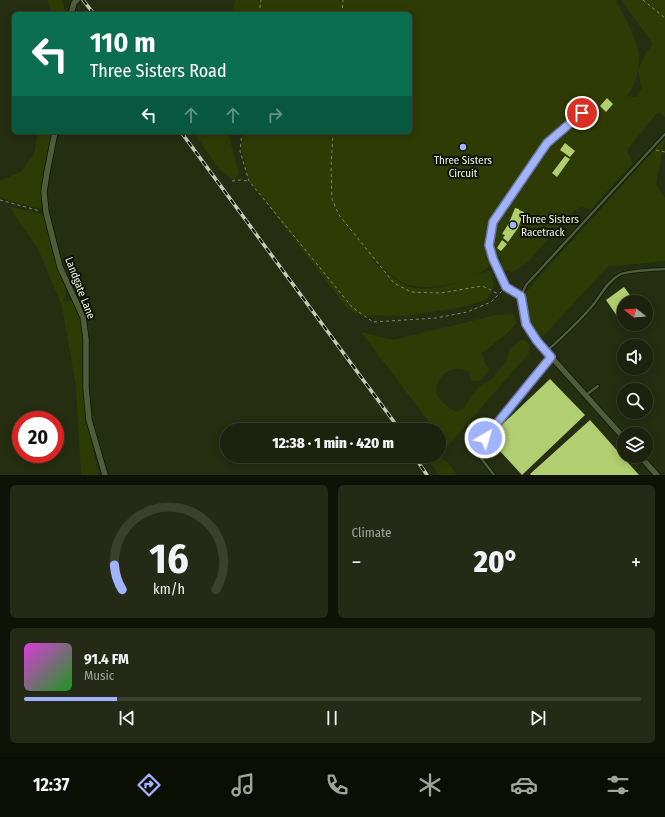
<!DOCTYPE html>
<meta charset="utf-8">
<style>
:root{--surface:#1c220d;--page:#252a16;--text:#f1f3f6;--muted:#a0a49d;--line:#3a3f2e;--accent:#a1b3fd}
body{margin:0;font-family:"Fira Sans Condensed",sans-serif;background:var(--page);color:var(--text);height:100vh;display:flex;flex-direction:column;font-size:15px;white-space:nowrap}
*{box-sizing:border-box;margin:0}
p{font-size:13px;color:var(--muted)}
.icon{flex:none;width:22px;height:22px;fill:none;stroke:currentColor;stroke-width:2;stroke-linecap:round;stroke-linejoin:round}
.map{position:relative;height:475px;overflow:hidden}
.panel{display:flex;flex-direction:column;gap:10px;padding:10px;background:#0f1307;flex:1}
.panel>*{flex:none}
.top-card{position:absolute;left:12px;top:12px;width:400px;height:122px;border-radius:6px;box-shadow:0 2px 10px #0003,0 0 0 1px var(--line);background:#0b6e4f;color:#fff;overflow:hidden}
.needle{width:26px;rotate:287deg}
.fabs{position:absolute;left:617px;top:295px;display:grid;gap:8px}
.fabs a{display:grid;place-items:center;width:36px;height:36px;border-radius:50%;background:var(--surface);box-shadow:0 2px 10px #0003,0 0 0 1px var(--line);font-size:20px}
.speed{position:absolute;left:12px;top:411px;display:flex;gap:8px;font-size:20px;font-weight:700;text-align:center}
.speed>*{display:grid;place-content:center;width:52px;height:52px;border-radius:50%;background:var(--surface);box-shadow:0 2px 10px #0003,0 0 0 1px var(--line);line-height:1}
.speed .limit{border:6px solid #d22;background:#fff;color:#111}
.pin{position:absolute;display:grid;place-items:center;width:34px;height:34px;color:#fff;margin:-17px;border:2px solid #fff;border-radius:50%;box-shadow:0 1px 4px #0007}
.me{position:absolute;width:44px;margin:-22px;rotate:38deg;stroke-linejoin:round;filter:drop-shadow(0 0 3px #0008)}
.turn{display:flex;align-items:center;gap:14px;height:84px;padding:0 12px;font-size:18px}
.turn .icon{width:52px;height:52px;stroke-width:2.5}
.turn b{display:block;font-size:28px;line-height:34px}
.lanes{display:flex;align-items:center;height:38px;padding:0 12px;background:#0003;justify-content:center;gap:20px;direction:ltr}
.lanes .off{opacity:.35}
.big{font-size:30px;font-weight:800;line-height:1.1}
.panel .card{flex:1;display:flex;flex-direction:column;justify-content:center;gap:6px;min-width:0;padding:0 14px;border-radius:6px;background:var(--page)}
.panel .dial{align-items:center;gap:0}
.dial svg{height:104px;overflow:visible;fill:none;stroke:var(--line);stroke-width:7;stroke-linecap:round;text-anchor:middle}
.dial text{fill:var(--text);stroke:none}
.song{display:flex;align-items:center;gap:12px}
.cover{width:48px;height:48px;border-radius:6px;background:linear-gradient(135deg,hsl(300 70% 55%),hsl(120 70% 35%))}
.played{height:4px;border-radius:2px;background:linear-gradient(90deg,var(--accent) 15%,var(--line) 15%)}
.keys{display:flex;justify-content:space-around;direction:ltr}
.heat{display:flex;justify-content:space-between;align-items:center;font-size:22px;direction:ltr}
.panel .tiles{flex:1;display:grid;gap:10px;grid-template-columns:1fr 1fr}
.card:last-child{grid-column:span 2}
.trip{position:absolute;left:220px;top:423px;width:226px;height:40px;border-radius:20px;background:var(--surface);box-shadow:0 2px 10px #0003,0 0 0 1px var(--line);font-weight:800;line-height:40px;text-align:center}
.tab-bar{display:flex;height:64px;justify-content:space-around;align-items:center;background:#0b0e05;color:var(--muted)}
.tab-bar .icon{width:28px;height:28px}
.tab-bar .selected{color:var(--accent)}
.tab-bar b{font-size:18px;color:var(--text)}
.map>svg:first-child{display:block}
.green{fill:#2e3b05}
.building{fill:#b1ce71}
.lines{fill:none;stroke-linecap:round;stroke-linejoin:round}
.service-casing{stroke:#0f1600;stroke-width:4}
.minor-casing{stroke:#0f1600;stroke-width:7}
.path{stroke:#7f876f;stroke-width:1;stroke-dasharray:3 3;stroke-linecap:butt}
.service{stroke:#515c3d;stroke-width:2.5}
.minor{stroke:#515c3d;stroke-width:5.5}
.rail-casing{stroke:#c4cbb7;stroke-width:3.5}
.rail{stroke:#111508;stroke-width:2;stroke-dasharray:6;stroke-linecap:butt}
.route-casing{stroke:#6974a4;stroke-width:10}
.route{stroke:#a1b3fd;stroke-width:7}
.poi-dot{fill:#a1b3fd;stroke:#111508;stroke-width:1.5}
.labels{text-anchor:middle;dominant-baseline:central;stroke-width:4;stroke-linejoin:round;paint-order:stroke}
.poi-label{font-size:11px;fill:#edf4e2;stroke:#111508}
.street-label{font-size:11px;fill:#edf4e2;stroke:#111508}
</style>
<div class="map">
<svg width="665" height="475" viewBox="0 0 665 475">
<rect width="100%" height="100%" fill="#252e11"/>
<!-- green -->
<path class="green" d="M47 0H62L66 14H50V8Z
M235 0H616C622 12 635 36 638 49 641 64 637 84 627 96L636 97 642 87 638 71 645 54 653 44 621 0H665V117L658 112 627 150 633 163 591 209 583 207 575 210 527 263 513 272 505 271 500 264 501 255C496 261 489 266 483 271 466 283 425 292 406 284 393 278 382 267 372 258L375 263C384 270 394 280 405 285 430 297 466 279 490 270L494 285 487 300 462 307 403 316 358 315 347 308 250 182 241 148 242 132H410V14H233Z
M38 132H52L44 174 43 204 41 208H36L0 198V181L22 171 34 154Z
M193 132H228L239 173 234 181 220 170Z
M665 138 656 185 665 198V261L607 267 541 339 528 323 524 308V294Z
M9 207 40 213 44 217 65 284 66 296 63 301 66 302 73 300 82 316 85 334 89 430 99 475H81L76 387 62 306 38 249Z
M513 314 517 323 504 336 482 353 485 363 489 370 480 381H471L469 371C465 371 460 368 456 369 444 369 432 385 438 396 441 403 449 407 455 411L463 410 471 396 481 385 492 379 507 360 509 349 520 340H525L530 345 529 353 447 447 439 436V430H435L361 332 393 340 496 315Z
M425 456H439L448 463 457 475H439Z"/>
<!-- building -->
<path class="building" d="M607 98 613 104 606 112 600 106Z
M565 143 575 151 570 157 560 150Z
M565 156 570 159 557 177 552 173Z
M515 208 519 209V210L524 212 518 228 508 242 503 238 505 235 502 234 509 223Z
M502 240 507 244 501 251 497 248Z
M624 287 635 302H624V312L617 316 606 300Z
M550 379 585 415 522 475 488 438Z
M590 420 639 475H531L530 474Z"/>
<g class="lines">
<defs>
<path id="service" d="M521 296 506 287 493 259 489 245 493 222 547 143 582 113
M537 340 526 324 523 309 521 296 526 285 665 134
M547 351C563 336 579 322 593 305 601 295 607 282 619 275 629 270 654 270 665 269
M586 395 598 386
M494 475 481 458V448L485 438 514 401 550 358"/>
<path id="minor" d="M71 14 74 3 77 0
M55 132 47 172 44 192 46 212 60 267 83 317 86 339V388L89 420 105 475
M537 341 624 438
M640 456 657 475"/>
</defs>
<!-- service casing -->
<use href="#service" class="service-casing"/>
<!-- minor casing -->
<use href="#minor" class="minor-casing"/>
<!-- path -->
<path class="path" d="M643 0 665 18
M259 14 261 0
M342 14 343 0
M242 132 240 151 249 181 352 307 373 322 436 318 467 312 491 302 503 290
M333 132 331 168 332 199 339 215 394 283 411 292 441 293 482 286 489 289 498 294
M656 150 665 152
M232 181 240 180 248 181
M0 200 40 211"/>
<!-- service -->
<use href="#service" class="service"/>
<!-- minor -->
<use href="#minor" class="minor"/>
<defs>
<path id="rail" d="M83 0 94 14
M181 132 400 430
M414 456 427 475"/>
</defs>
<!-- rail casing -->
<use href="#rail" class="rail-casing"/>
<!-- rail -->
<use href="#rail" class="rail"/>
</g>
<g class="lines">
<defs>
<path id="route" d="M485 438 551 357 537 341 526 324 521 296 506 287 493 259 489 245 493 222 547 143 582 113"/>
</defs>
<!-- route casing -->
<use href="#route" class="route-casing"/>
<!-- route -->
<use href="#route" class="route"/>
</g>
<!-- markers -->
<g class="poi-dot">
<circle cx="463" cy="147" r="4"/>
<circle cx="513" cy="225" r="4"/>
</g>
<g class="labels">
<!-- poi labels -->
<g class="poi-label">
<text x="463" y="160">Three Sisters<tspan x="463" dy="13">Circuit</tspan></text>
<text x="521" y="219" text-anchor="start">Three Sisters<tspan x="521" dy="13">Racetrack</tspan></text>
</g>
<!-- street labels -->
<g class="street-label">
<text transform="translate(80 288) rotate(69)">Landgate Lane</text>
</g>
</g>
</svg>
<div class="fabs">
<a><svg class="needle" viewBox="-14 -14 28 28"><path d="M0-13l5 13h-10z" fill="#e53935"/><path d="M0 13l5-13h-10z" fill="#a0a49d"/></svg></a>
<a><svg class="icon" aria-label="sound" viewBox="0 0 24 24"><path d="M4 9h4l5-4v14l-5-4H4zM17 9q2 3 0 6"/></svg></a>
<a><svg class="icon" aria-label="search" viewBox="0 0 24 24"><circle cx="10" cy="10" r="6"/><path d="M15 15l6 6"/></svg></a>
<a><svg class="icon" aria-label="layers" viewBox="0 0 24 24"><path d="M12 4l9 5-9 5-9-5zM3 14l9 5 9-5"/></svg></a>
</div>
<div class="speed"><div class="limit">20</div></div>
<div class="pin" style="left:582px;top:113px;background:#d93025"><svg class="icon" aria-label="arrive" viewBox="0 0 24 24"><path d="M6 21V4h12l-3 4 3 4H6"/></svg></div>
<svg class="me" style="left:485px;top:438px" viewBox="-20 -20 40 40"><circle r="17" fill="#a1b3fd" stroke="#fff" stroke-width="3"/><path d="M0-11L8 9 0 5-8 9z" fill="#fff"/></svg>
<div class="trip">12:38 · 1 min · 420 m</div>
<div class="top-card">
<div class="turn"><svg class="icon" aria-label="left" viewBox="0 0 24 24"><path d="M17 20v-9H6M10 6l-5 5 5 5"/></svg><div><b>110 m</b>Three Sisters Road</div></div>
<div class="lanes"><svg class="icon" aria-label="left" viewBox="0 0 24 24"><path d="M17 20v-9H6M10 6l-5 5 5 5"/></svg><svg class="icon off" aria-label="ahead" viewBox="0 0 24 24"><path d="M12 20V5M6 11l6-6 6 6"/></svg><svg class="icon off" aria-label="ahead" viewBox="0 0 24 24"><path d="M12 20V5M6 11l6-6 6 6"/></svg><svg class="icon off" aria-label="right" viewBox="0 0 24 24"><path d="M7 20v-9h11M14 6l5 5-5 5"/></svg></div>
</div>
</div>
<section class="panel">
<div class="tiles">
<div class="card dial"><svg viewBox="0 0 100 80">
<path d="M14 69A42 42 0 1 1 86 69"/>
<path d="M14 69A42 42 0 0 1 8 50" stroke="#a1b3fd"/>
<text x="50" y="56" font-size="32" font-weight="700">16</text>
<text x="50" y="72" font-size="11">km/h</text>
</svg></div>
<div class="card"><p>Climate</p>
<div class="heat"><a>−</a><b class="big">20°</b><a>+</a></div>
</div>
<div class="card">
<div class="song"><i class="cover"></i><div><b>91.4 FM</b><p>Music</p></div></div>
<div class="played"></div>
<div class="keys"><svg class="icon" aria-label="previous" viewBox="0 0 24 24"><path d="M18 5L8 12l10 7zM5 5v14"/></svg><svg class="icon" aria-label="pause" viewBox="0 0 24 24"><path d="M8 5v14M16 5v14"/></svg><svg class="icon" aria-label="next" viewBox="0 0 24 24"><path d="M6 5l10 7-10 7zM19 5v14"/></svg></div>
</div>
</div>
</section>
<nav class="tab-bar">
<b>12:37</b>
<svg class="icon selected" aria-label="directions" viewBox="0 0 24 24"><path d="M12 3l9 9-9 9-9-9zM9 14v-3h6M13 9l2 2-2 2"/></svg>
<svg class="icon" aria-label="music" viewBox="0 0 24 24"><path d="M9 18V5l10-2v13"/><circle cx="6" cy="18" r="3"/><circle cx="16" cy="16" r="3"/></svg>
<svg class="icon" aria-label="phone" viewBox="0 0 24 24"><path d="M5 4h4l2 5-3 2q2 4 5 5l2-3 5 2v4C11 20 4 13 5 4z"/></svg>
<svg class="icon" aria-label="climate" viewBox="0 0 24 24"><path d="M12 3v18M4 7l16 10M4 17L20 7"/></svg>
<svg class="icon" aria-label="car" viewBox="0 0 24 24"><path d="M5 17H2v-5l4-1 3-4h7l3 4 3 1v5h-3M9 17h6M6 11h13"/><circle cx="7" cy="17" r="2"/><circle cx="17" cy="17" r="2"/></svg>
<svg class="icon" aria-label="filters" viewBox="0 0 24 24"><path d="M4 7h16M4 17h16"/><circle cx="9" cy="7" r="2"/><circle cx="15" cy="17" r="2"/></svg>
</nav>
